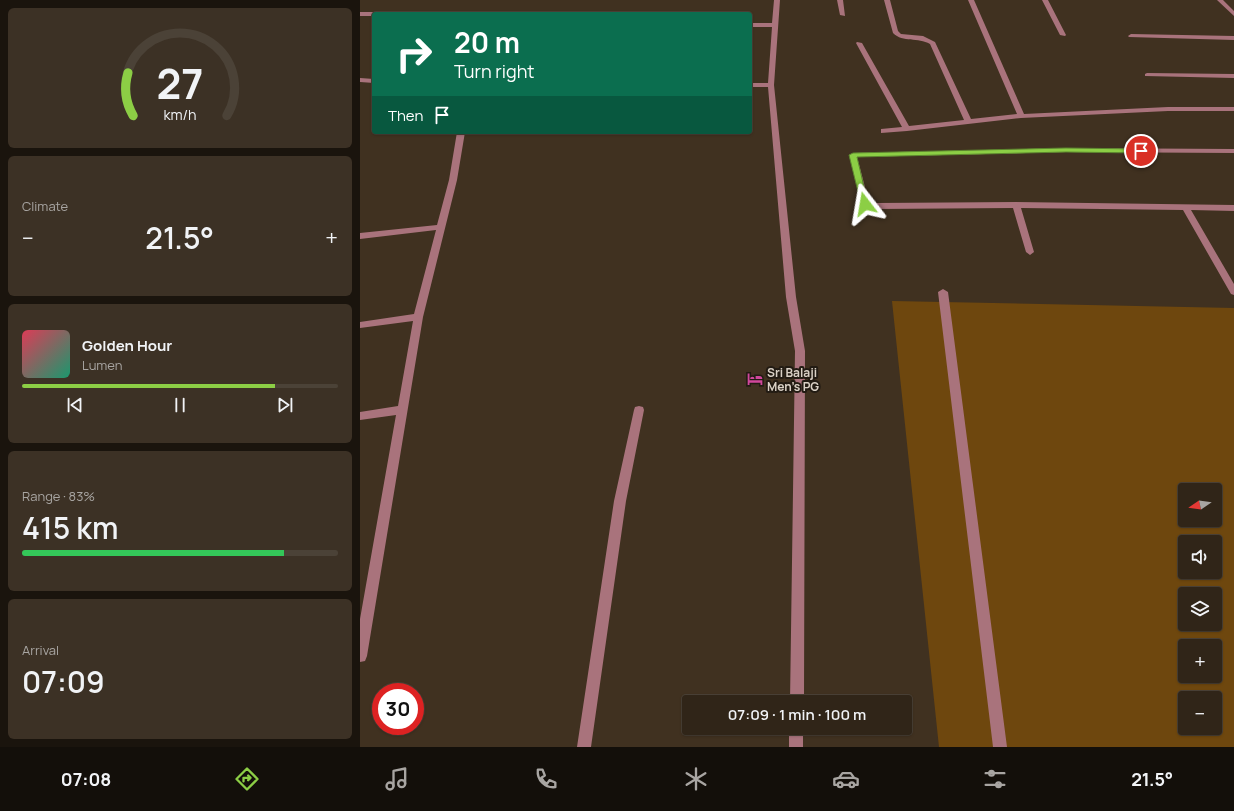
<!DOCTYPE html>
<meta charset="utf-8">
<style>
:root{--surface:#302518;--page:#3c3125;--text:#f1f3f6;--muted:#a8a5a2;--line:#4b4237;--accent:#8cce45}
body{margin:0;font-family:Manrope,sans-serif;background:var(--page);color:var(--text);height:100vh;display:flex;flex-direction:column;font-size:15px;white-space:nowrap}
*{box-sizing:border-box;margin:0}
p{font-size:13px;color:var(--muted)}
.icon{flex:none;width:22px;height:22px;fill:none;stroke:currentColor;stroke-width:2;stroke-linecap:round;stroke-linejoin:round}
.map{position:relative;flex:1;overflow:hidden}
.side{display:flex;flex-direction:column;gap:8px;padding:8px;background:#1a140d;width:360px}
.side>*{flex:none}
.guide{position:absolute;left:12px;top:12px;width:380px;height:122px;border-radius:4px;box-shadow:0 1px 3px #0004,0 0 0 1px var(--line);background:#0b6e4f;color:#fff;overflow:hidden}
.needle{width:26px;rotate:257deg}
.tools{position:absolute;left:818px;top:483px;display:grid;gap:8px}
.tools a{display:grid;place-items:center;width:44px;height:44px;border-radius:4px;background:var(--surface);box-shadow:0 1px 3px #0004,0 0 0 1px var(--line);font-size:20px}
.speed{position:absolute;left:12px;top:683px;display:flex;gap:8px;font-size:20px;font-weight:700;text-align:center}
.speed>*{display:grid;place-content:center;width:52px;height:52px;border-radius:50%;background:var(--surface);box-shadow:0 1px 3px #0004,0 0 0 1px var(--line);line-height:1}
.speed .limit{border:6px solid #d22;background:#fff;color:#111}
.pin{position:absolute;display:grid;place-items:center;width:34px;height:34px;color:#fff;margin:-17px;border:2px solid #fff;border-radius:50%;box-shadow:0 1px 4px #0007}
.me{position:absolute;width:44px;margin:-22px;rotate:346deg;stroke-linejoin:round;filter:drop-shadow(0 0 3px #0008)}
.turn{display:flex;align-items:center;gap:14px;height:84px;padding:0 16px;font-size:18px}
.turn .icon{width:52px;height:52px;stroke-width:2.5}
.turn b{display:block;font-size:28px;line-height:34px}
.then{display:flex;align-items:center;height:38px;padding:0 16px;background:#0003;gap:8px;font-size:15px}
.big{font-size:30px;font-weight:600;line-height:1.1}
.side .tile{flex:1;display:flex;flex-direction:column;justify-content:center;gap:6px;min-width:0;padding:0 14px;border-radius:6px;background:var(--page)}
.side .dial{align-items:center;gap:0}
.dial svg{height:104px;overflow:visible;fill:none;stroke:var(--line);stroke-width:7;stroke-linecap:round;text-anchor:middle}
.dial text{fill:var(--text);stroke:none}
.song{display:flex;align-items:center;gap:12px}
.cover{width:48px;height:48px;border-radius:6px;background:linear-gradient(135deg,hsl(350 70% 55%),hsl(160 70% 35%))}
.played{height:4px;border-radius:2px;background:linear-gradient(90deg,var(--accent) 80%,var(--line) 80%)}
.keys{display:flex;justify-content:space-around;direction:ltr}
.heat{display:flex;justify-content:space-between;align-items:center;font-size:22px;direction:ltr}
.charge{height:6px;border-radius:3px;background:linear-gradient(90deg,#34c759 83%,var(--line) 0)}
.trip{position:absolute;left:322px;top:695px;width:230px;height:40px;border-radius:4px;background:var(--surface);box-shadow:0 1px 3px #0004,0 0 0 1px var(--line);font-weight:600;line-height:40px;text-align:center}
.dock{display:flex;height:64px;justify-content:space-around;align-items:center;background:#130f0a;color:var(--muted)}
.dock .icon{width:28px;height:28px}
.dock .on{color:var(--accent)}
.dock b{font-size:18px;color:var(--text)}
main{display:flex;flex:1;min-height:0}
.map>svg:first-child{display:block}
.green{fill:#6e470e;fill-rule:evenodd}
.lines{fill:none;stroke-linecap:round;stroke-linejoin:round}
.minor{fill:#a9737c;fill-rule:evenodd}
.route{fill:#8cce45;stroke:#5b862d}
.labels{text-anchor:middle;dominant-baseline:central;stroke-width:4;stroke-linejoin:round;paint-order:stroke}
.poi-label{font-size:12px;font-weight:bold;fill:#dad1c6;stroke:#221b13;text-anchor:start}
</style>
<main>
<section class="side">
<div class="tile dial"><svg viewBox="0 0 100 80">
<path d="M14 69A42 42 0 1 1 86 69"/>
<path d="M14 69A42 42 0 0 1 10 36" stroke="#8cce45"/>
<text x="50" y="56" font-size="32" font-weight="700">27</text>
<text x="50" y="72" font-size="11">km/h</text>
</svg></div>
<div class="tile"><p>Climate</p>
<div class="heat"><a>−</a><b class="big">21.5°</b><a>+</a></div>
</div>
<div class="tile">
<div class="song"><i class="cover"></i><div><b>Golden Hour</b><p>Lumen</p></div></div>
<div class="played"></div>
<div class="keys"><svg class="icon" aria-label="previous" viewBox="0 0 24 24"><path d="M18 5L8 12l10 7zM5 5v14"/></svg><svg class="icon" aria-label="pause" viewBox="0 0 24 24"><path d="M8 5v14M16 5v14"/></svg><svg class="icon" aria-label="next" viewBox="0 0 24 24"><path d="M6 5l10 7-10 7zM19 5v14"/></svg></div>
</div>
<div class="tile"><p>Range · 83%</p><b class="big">415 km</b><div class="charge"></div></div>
<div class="tile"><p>Arrival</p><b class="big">07:09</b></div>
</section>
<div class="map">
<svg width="874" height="747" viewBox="0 0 874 747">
<rect width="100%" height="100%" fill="#403120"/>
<!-- green -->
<path class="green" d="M532 301 874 308V747H579ZM825 490H855V520H825ZM825 542H855V572H825ZM825 594H855V624H825ZM825 646H855V676H825ZM825 698H855V728H825Z"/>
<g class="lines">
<!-- minor -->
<path class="minor" d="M414 0H420L414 85 436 297 445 351 444 702H430L435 351 426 297 408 87H390V83H408L412 27H390V23H412Z
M477 0H483L485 16 480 15Z
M524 0H530L538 31 541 34 563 36 575 42 611 119 657 114 608 0H614L664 114 808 107H874V111H808L661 118 547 131 521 133V129L542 127 496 43 497 42 502 43 549 126 604 120 570 44C558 37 543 43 533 33Z
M682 0H688L706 35 705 36 700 35Z
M857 0H863L874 11V16Z
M0 12H14L17 14H14V16H0Z
M771 34 874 36V40L769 37 768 36Z
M787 73 874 74V78L785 76V74Z
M0 78 14 79V83L0 82Z
M97 132H105L97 180 63 317 7 656 5 661 0 662V619L36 415 0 420V412L38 406 53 321 0 328V322L54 314 76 230 0 239V233L77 225 89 180Z
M706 148 874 149V153L706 152 497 157 509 202 517 203 656 202 874 205V211L831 210 874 284V295L871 294 823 210 661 208 674 252 670 255 666 252 653 208 517 209 502 206 489 155 493 153Z
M583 289 588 292 647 747H633L578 292Z
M279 406 283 407 284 410 266 501 231 747H217L254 501 274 410 275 407Z
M429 728H443V747H429Z"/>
</g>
<!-- route -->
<path class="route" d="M706 148 781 149 784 151 781 153 706 152 497 157 508 204 505 206 501 204 489 155 493 153Z"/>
<!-- icons -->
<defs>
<symbol id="hotel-bare" viewBox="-9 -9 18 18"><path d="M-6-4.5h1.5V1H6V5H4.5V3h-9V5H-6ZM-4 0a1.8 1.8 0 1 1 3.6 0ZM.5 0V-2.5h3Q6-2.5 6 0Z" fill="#d1479c" stroke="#221b13" stroke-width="2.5" paint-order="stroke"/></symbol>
</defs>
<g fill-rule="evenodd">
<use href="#hotel-bare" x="384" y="368" width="22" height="22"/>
</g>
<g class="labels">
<!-- poi labels -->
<g class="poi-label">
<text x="407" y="372">Sri Balaji<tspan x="407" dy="14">Men's PG</tspan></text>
</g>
</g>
</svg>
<div class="tools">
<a><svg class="needle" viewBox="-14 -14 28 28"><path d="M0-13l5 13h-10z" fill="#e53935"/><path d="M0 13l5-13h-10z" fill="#a8a5a2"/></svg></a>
<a><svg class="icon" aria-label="sound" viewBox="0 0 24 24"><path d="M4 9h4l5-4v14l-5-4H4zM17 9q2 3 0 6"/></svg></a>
<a><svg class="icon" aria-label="layers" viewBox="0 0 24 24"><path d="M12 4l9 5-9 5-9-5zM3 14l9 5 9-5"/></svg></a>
<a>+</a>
<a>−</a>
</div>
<div class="speed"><div class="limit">30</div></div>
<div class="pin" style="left:781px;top:151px;background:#d93025"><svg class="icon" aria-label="arrive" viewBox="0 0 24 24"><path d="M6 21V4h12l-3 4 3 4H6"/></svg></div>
<svg class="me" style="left:505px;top:204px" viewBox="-20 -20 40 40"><path d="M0-17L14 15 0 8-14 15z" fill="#8cce45" stroke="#fff" stroke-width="4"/></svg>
<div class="trip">07:09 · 1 min · 100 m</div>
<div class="guide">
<div class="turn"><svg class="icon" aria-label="right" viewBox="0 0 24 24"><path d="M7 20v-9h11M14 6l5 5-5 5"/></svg><div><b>20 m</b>Turn right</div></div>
<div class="then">Then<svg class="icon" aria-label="arrive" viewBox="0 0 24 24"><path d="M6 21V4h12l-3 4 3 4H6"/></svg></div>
</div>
</div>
</main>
<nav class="dock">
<b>07:08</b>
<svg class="icon on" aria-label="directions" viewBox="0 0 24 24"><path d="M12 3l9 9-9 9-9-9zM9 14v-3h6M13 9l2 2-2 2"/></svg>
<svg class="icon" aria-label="music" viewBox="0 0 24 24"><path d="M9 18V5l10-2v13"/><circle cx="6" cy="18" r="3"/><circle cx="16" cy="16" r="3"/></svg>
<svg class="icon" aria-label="phone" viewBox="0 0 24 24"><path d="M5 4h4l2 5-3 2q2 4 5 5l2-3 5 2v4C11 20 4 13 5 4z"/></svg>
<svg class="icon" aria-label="climate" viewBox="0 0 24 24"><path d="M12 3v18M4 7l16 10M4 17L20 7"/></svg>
<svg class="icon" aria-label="car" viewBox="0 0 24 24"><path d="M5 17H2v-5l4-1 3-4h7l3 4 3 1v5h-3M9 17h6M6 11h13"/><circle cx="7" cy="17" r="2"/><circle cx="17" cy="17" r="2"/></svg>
<svg class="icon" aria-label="filters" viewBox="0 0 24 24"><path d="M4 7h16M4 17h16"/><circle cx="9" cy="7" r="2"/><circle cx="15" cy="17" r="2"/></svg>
<b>21.5°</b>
</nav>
